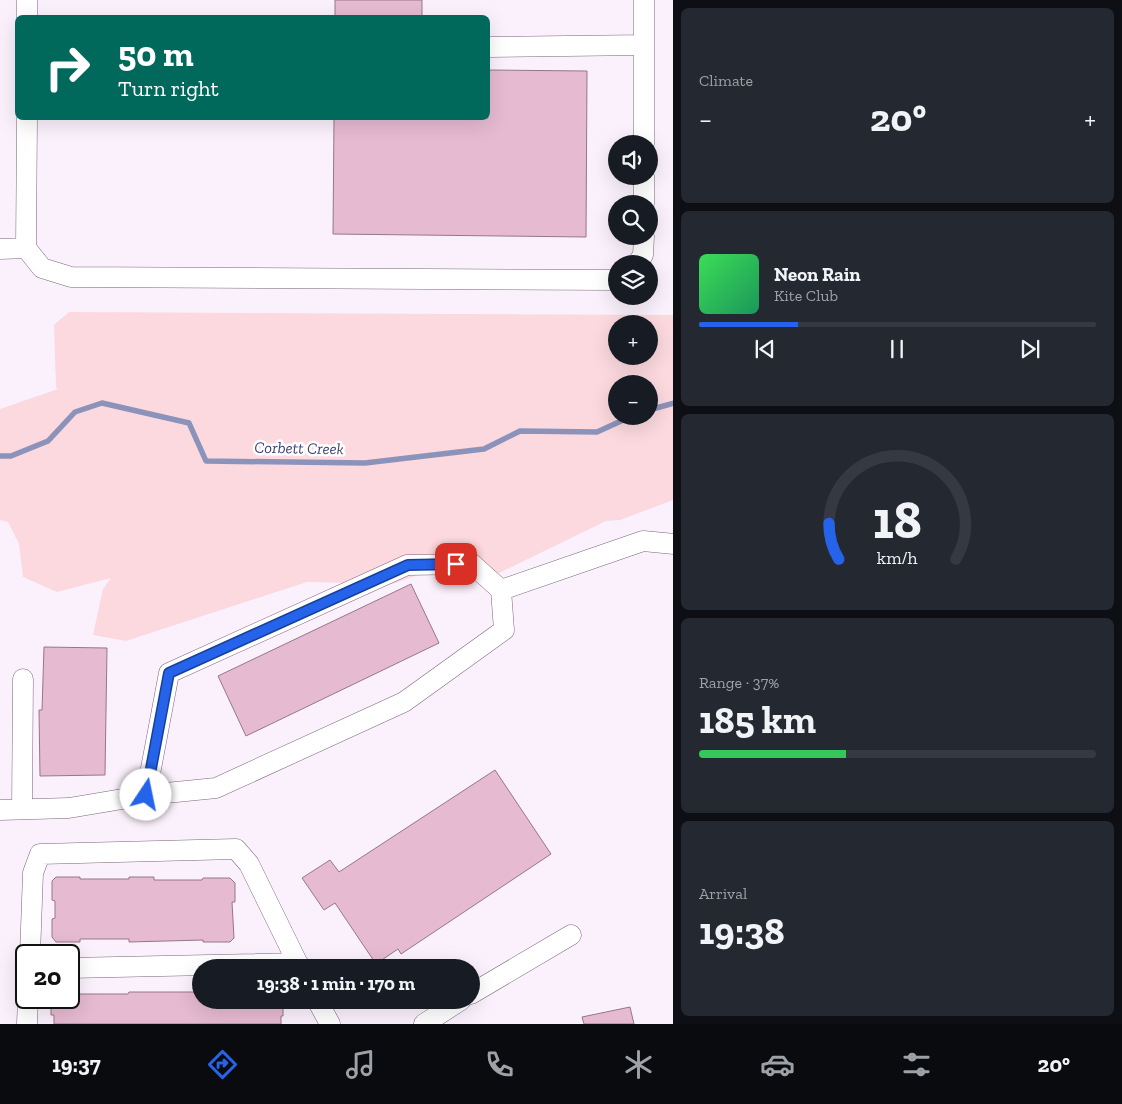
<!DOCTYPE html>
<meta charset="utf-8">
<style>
:root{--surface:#171b24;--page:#242831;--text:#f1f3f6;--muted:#9ea1a6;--line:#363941;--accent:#2563eb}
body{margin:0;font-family:"Zilla Slab",serif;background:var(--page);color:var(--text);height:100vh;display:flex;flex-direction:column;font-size:19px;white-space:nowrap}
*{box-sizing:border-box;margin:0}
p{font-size:16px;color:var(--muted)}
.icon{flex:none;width:28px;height:28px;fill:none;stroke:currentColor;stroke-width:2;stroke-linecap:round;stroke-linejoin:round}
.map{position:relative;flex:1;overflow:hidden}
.side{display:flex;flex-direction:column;gap:8px;padding:8px;background:#0d0f14;width:449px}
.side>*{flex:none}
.hud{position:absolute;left:15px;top:15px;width:475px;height:105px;border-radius:8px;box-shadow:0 5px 20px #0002;background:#00695c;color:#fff;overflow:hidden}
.controls{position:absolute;left:608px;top:135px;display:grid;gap:10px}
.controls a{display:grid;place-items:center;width:50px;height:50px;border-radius:50%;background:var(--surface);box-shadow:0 5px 20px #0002;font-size:25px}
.speed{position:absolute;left:15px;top:944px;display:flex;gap:10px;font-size:25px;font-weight:700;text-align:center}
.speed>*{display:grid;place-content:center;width:65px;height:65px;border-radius:50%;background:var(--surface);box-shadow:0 5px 20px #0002;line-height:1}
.speed .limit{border:2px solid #111;border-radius:8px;background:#fff;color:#111}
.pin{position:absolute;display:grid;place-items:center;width:42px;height:42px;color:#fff;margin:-21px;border-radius:10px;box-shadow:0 2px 8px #0006}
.me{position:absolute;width:55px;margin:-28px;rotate:11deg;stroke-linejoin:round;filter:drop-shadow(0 0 4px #0008)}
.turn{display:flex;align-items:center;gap:18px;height:105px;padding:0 20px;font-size:22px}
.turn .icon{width:65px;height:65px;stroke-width:2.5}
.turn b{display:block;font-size:35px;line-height:42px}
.big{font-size:38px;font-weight:700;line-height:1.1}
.side .card{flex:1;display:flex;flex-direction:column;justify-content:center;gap:8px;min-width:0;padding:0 18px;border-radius:8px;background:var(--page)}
.side .dial{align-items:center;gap:0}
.dial svg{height:130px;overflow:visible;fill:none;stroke:var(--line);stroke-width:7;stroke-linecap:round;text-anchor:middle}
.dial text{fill:var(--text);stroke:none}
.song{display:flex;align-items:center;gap:15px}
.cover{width:60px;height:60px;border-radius:8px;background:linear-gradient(135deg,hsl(130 70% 55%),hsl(150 70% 35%))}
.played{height:5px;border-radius:2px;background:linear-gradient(90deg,var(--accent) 25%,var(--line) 25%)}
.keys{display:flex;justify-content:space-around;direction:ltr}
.heat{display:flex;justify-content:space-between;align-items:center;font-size:28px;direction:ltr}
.charge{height:8px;border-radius:4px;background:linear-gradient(90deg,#34c759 37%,var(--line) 0)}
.trip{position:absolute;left:192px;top:959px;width:288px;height:50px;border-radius:25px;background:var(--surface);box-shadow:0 5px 20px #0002;font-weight:700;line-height:50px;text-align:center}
.tabs{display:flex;height:80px;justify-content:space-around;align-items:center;background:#090b0e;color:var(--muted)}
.tabs .icon{width:35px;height:35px}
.tabs .on{color:var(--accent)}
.tabs b{font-size:22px;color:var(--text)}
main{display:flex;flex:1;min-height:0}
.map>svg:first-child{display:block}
.green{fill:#fbd9de;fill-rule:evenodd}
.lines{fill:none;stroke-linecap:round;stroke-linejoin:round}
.stream{stroke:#8c93bb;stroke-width:5.5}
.building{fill:#e6bad1;stroke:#967787}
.minor-casing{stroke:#7b657d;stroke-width:21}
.minor{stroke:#fff;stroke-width:20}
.route-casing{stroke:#184099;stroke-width:12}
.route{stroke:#2563eb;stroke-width:9}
.labels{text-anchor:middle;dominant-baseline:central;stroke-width:5;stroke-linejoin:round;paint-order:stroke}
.water-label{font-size:16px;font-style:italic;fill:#3c4276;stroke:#fff}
</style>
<main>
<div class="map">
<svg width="674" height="1024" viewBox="0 0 674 1024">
<rect width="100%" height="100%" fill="#fbf1fc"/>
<!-- green -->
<path class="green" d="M69 312 673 315V500L620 520 606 521 497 574 418 575 392 584 307 582 126 641 93 635 103 589 111 578 57 592 23 577 19 544 8 522 0 520V409L58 389 56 388 54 325ZM616 324H649V356H616ZM616 384H649V416H616Z"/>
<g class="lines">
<!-- stream -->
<path class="stream" d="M649 410 674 403
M0 456H11L48 441 75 412 102 403 189 423 206 461 365 463 484 449 520 431 597 432 632 416"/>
</g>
<!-- building -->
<path class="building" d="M335 0H422V18H335Z
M488 70 587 71 586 237 333 234 334 118H488Z
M411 584 439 643 246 736 218 676Z
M44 647 107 648 105 775 40 776 39 710H42Z
M495 770 551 854 401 954 398 949 376 964 335 903 324 910 302 878 330 860 339 872Z
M56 877H80V879H129V877H154V880H202L203 878H230L235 883V902H232L234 938 230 942H203V940L129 942V939H80V942H56L52 937V919L55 918V901L52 900V881Z
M69 992H79L80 994H128L129 992H201V1000H283V1016H281V1024H54V1015H51V998H69Z
M630 1007 634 1024H584L582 1017Z"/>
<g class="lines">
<defs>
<path id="minor" d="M644 0V144
M27 18V0
M488 47 644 45
M644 176V204
M26 248 42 268 71 277 613 280 616 278
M0 249 26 248 27 118
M637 264 643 255 644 236
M501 590 643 541 674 544
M22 809 23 679
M0 810 69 808 146 795 216 788 404 702 504 630 501 590 472 564 407 565 169 673 146 795
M30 955 33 873 40 854 236 849 249 864 300 968
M69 968 298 963
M471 994 571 935
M317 1000 330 1024
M27 1024 28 998
M424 1024 461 1000"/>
</defs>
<!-- minor casing -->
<use href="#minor" class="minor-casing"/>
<!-- minor -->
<use href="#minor" class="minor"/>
</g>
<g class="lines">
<defs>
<path id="route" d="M146 795 169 673 408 565 456 564"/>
</defs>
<!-- route casing -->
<use href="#route" class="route-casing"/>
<!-- route -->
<use href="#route" class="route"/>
</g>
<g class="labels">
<!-- water labels -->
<g class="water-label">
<text transform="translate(299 448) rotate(1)">Corbett Creek</text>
</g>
</g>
</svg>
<div class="controls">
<a><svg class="icon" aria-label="sound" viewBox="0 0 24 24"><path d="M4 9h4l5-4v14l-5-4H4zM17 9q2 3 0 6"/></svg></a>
<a><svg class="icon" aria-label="search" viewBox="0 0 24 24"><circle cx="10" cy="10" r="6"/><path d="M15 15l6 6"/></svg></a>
<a><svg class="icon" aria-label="layers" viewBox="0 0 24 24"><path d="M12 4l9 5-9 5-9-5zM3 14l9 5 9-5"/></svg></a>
<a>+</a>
<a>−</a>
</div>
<div class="speed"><div class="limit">20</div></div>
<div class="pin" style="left:456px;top:564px;background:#d93025"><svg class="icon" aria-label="arrive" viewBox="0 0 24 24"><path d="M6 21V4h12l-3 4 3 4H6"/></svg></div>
<svg class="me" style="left:146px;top:795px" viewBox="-20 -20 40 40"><circle r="19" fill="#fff"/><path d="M0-13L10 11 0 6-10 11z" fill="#2563eb"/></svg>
<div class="trip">19:38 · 1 min · 170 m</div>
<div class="hud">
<div class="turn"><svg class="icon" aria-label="right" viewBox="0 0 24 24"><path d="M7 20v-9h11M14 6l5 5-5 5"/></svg><div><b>50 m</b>Turn right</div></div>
</div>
</div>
<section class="side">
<div class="card"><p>Climate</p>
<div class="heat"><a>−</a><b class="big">20°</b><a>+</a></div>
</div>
<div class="card">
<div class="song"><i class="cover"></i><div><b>Neon Rain</b><p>Kite Club</p></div></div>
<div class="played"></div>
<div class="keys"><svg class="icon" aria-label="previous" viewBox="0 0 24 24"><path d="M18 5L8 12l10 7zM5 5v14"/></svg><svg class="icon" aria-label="pause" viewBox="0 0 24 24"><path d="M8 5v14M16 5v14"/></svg><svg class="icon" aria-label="next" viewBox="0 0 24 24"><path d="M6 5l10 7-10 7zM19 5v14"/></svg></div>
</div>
<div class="card dial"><svg viewBox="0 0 100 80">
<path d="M14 69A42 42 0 1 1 86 69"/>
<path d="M14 69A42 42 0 0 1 8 47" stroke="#2563eb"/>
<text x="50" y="56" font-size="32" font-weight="700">18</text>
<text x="50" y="72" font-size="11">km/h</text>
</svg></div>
<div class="card"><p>Range · 37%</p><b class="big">185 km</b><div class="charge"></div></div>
<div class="card"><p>Arrival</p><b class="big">19:38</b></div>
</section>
</main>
<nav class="tabs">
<b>19:37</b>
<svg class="icon on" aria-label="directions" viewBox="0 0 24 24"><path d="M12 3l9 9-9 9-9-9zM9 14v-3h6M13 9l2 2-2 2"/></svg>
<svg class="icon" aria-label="music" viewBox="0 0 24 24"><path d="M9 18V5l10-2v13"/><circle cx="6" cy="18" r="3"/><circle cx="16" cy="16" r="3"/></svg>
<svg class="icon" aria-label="phone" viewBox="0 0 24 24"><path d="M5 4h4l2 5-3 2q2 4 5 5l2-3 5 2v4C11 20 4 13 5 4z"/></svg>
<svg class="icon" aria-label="climate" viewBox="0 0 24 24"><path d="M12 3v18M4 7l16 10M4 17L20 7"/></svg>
<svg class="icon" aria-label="car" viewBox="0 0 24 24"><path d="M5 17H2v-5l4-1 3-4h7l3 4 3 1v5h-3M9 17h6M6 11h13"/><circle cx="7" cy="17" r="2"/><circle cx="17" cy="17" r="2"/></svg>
<svg class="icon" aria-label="filters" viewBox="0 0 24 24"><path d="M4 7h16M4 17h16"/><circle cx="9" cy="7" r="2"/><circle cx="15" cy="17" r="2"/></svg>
<b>20°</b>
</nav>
